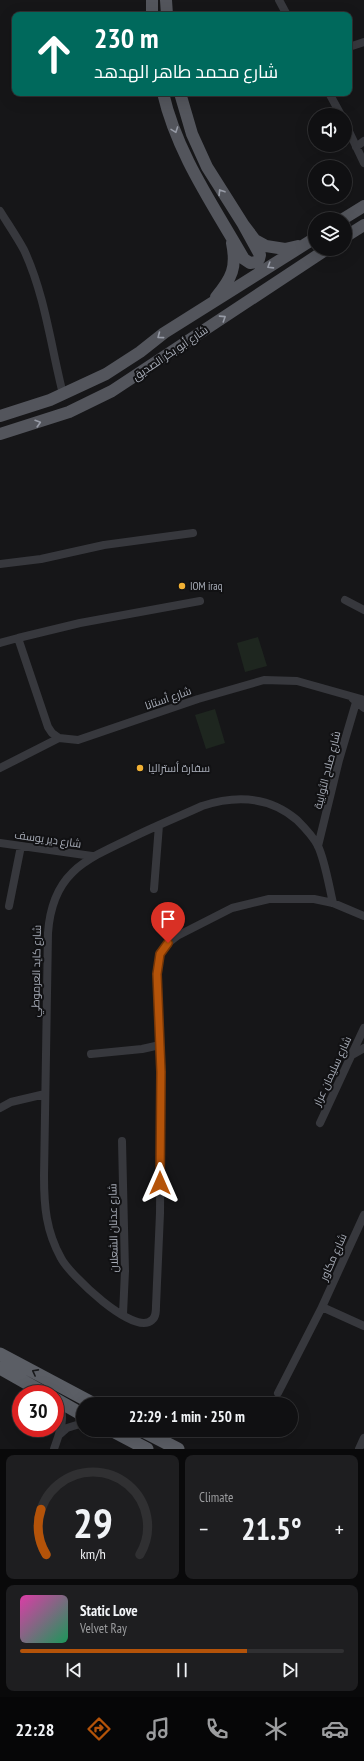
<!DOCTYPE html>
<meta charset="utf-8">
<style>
:root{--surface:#101012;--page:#1e1e20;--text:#f1f3f6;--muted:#9c9d9f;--line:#303032;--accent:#b45309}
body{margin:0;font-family:"PT Sans Narrow",Cairo,sans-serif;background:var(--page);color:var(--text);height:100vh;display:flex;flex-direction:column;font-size:15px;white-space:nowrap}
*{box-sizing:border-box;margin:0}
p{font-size:13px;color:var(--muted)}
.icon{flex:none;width:22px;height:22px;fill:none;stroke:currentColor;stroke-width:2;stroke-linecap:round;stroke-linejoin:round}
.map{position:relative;height:1449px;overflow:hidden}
.side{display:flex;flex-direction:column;gap:6px;padding:6px;background:#09090a;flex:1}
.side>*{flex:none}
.guide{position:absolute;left:12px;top:12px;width:340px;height:84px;border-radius:8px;box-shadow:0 4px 16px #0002,0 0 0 1px var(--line);background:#00695c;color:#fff;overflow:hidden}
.controls{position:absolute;left:308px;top:108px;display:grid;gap:8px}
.controls a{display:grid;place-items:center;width:44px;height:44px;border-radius:50%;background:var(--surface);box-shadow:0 4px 16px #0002,0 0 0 1px var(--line);font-size:20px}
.speed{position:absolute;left:12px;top:1385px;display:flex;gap:8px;font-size:20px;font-weight:700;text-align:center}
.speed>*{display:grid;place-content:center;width:52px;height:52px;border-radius:50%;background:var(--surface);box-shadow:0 4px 16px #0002,0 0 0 1px var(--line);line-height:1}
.speed .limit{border:6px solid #d22;background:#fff;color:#111}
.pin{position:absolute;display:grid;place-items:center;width:34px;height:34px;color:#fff;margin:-41px -17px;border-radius:50% 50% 50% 0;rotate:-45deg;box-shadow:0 0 4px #0007}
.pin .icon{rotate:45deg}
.me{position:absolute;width:44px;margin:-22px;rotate:0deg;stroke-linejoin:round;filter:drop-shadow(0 0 3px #0008)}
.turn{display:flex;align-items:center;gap:14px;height:84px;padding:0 16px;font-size:18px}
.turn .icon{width:52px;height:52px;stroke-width:2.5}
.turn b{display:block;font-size:28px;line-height:34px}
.big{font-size:30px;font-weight:700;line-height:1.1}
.side .tile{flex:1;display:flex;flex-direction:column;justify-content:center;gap:6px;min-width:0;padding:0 14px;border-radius:8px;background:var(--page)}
.side .dial{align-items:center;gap:0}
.dial svg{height:104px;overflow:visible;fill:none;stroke:var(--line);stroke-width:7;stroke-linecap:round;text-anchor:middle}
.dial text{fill:var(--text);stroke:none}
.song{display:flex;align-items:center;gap:12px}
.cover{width:48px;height:48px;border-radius:6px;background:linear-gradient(135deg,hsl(320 70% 55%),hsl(150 70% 35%))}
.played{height:4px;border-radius:2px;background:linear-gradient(90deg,var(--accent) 70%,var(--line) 70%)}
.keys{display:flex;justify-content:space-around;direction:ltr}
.heat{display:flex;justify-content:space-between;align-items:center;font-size:22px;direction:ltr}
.side .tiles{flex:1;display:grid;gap:6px;grid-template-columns:1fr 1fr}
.tile:last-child{grid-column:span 2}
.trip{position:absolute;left:76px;top:1397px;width:222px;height:40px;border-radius:20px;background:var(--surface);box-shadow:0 4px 16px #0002,0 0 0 1px var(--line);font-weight:700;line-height:40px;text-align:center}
.tabs{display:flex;height:64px;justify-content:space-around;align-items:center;background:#060607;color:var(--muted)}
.tabs .icon{width:28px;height:28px}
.tabs .on{color:var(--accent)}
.tabs b{font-size:18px;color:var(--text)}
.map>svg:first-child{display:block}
.green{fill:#1e261f}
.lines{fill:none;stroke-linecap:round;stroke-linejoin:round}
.minor{stroke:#37383d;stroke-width:8}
.primary{stroke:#53555c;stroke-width:12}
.trunk{stroke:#5b5e65;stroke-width:13}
.oneway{stroke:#979ba6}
.oneway2{stroke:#18191b}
.route-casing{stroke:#753606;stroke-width:10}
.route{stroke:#b45309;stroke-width:7}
.poi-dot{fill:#f2b134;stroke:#111113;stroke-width:1.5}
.labels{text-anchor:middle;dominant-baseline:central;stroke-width:4;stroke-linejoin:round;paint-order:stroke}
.street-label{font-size:11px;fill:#a8adb8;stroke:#111113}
.poi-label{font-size:11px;fill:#a8adb8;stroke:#111113;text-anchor:start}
</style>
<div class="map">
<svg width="364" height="1449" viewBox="0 0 364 1449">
<rect width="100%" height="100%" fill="#161618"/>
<!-- green -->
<path class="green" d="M258 637 267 666 245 672 237 643Z
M215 709 225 743 206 749 195 715Z"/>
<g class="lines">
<!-- minor -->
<path class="minor" d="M279 0 287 15
M349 47 364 42
M329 93 341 115
M345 123 364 163
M356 147 364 141
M0 211C8 224 17 237 24 250 45 295 51 347 63 394
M0 564 41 559 104 545 193 533
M345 600 364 610
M0 643 18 638
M353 699 364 708
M59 738 52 733 48 727 18 638 80 623 200 601
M0 768 59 738 78 740 198 699 264 680 297 681 364 700
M0 843 92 856
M318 846 339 760 357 699
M154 889 159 825
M333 903C329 886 325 861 318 846 313 836 305 828 297 820 269 796 236 795 202 806 178 817 153 827 129 839 82 861 52 875 48 933L44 1176C44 1206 46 1231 61 1258 69 1274 134 1337 152 1320 156 1317 156 1311 156 1306L160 1213 161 1072 157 974 160 954 168 943 177 936 232 908 269 899H314L333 903 364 916
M9 906 21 846
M91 1054 142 1049 160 1045
M352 1055 364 1048
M0 1108 11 1102 45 1094
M320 1123 364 1028
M122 1141 125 1271 123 1314
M322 1307 364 1326
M278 1393 322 1307 364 1215
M59 1435 67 1428 83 1423
M54 1449C59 1434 67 1416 58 1402
M359 1449 364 1438"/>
<!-- primary -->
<path class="primary" d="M166 0 167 15
M152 15V0
M163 93C177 154 214 206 244 259L250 263 257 262 259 259 260 255 243 224
M180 93 192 134 207 167 243 224 255 240 266 246 285 249 298 246
M343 219 364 206
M345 237 364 225
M216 297C232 278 237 267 232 243
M0 416 50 400 106 374 140 352 164 333 315 238
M0 434 69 412 112 391 327 249"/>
<!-- trunk -->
<path class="trunk" d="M0 1354 94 1404
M0 1368 46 1394
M55 1399 83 1415
M111 1430 147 1449
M141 1430 178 1449"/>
</g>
<!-- one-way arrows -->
<defs><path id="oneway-chevron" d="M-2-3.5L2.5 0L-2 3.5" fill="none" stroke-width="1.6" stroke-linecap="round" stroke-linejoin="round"/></defs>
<g class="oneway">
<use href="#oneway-chevron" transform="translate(175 130) rotate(70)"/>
<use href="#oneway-chevron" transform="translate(221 192) rotate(-122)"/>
<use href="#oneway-chevron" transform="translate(270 266) rotate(148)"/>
<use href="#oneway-chevron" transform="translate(223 318) rotate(-33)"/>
<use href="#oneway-chevron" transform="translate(160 336) rotate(143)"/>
<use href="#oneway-chevron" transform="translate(38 423) rotate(-17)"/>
</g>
<use class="oneway2" href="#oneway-chevron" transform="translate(35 1372) rotate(-152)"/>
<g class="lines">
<defs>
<path id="route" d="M160 1183 161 1072 157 974 160 954 168 943"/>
</defs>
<!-- route casing -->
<use href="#route" class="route-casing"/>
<!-- route -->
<use href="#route" class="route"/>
</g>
<!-- markers -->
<g class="poi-dot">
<circle cx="182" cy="586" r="4"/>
<circle cx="140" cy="768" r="4"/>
</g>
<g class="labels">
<!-- street labels -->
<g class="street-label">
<text transform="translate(170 353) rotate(-34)">شارع أبو بكر الصديق</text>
<text transform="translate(168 698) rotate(-19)">شارع أستانا</text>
<text transform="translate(327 770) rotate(-76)">شارع صلاح الثوايبة</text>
<text transform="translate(48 839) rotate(8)">شارع دير يوسف</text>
<text transform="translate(36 971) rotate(-89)">شارع كايد العرموطي</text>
<text transform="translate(332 1071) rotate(-65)">شارع سليمان عرار</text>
<text transform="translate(113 1228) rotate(-91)">شارع عدنان الشعلان</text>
<text transform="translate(333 1257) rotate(-66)">شارع مكاور</text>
</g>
<!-- poi labels -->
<g class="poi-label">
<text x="190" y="586">IOM iraq</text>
<text x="148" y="768">سفارة أستراليا</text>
</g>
</g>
</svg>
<div class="controls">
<a><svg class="icon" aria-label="sound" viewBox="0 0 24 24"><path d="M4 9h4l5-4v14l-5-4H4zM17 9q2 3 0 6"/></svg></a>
<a><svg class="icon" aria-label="search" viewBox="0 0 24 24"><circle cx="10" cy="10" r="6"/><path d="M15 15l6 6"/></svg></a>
<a><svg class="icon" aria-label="layers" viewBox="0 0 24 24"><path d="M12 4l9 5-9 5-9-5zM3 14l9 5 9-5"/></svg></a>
</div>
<div class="speed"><div class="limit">30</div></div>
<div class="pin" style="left:168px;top:943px;background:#d93025"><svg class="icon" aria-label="arrive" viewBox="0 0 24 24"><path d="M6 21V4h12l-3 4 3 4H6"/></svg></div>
<svg class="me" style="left:160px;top:1183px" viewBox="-20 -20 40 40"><path d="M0-17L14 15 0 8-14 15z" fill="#b45309" stroke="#fff" stroke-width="4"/></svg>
<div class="trip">22:29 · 1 min · 250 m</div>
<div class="guide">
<div class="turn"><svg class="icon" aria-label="ahead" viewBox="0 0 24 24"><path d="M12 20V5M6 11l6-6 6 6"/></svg><div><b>230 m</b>شارع محمد طاهر الهدهد</div></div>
</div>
</div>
<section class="side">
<div class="tiles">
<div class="tile dial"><svg viewBox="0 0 100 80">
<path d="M14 69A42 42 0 1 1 86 69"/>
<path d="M14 69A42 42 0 0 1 10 34" stroke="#b45309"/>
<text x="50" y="56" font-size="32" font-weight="700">29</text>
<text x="50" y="72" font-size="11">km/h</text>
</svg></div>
<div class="tile"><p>Climate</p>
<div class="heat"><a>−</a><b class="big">21.5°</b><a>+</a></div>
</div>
<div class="tile">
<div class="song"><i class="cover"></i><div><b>Static Love</b><p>Velvet Ray</p></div></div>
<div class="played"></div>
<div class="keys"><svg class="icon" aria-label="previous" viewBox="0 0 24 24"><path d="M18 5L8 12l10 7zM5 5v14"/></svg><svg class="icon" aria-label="pause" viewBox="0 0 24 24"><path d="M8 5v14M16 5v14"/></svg><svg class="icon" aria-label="next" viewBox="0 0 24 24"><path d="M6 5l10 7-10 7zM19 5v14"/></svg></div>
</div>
</div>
</section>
<nav class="tabs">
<b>22:28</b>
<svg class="icon on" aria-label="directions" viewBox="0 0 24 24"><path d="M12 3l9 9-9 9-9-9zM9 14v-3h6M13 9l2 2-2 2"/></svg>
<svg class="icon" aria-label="music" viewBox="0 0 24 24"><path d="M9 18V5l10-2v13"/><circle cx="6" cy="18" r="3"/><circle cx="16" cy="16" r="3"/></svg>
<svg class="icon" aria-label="phone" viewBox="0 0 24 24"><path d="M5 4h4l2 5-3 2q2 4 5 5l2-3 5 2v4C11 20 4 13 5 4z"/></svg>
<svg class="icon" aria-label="climate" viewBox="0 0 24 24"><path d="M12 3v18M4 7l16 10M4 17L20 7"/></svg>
<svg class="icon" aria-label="car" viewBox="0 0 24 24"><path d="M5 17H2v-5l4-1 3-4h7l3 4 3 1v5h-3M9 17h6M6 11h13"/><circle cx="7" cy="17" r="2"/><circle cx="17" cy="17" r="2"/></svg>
</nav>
